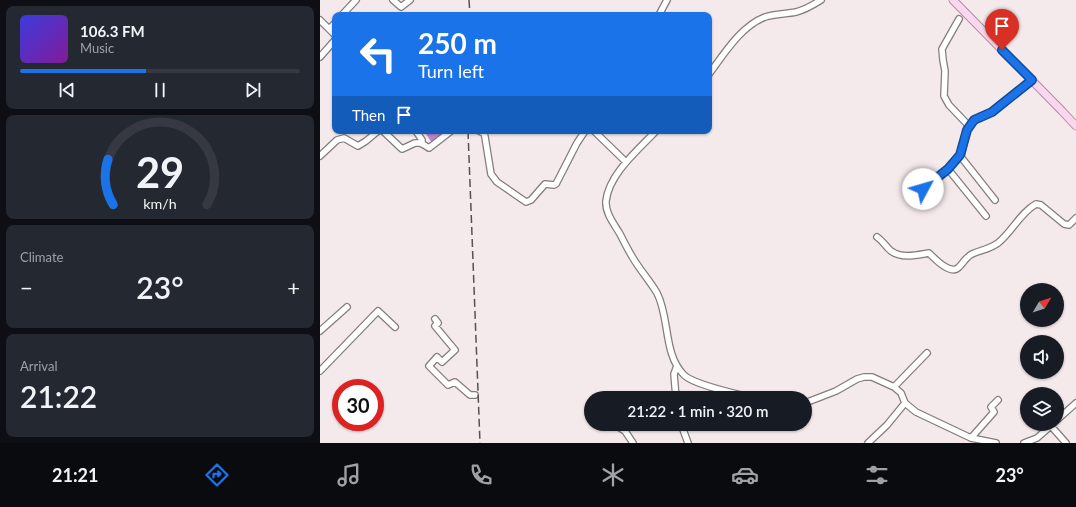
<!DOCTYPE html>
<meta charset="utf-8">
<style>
:root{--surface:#171b24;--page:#242831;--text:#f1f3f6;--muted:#9ea1a6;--line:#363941;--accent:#1a73e8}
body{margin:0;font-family:Lato,sans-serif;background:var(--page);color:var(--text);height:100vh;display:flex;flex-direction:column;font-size:15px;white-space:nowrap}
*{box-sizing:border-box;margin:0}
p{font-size:13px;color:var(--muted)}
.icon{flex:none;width:22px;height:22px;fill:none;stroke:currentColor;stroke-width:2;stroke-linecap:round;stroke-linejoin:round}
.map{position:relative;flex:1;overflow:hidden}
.side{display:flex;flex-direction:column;gap:6px;padding:6px;background:#0d0f14;width:320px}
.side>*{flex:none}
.banner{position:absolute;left:12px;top:12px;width:380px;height:122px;border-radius:8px;box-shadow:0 1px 3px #0004;background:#1a73e8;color:#fff;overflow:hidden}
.needle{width:26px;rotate:51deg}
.controls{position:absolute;left:700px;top:283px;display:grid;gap:8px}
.controls a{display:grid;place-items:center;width:44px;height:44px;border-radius:50%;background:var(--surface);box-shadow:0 1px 3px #0004;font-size:20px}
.speed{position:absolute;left:12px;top:379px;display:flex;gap:8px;font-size:20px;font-weight:700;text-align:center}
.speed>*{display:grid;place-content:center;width:52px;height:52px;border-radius:50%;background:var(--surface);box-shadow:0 1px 3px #0004;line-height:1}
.speed .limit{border:6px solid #d22;background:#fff;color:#111}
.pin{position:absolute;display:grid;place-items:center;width:34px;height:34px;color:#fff;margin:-41px -17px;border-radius:50% 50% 50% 0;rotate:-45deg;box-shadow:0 0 4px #0007}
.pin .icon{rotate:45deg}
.me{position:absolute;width:44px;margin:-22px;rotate:51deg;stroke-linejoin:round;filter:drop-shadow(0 0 3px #0008)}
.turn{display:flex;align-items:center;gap:14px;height:84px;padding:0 20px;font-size:18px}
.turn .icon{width:52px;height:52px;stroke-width:2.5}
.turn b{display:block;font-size:28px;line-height:34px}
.then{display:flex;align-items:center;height:38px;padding:0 20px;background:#0003;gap:8px;font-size:15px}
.big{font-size:30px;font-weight:600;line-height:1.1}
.side .card{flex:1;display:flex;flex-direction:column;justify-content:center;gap:6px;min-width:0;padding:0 14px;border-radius:8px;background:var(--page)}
.side .dial{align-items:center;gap:0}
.dial svg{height:104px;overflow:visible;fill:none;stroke:var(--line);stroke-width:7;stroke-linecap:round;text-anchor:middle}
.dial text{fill:var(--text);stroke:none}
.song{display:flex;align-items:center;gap:12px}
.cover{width:48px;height:48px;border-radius:6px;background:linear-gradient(135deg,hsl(240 70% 55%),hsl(290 70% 35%))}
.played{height:4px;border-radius:2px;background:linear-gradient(90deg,var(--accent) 45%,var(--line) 45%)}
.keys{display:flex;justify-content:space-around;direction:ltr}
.heat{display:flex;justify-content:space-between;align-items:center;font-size:22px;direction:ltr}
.trip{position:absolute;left:264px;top:391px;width:228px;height:40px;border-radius:20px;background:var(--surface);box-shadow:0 1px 3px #0004;font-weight:600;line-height:40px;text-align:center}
.dock{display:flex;height:64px;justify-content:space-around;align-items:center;background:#090b0e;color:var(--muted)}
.dock .icon{width:28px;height:28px}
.dock .selected{color:var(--accent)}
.dock b{font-size:18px;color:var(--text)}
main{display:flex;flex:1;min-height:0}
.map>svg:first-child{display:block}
.water{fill:#bf83d1}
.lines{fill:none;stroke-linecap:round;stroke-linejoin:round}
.minor-casing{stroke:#857c7d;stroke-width:8}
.major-casing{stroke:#b38aa2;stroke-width:9}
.minor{stroke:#fff;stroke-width:5.5}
.major{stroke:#fbd7ed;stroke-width:7}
.rail{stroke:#575152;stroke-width:1.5;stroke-dasharray:8 4;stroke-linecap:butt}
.route-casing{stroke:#114b97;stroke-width:10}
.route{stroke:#1a73e8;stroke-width:7}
</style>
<main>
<section class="side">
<div class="card">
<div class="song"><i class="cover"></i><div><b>106.3 FM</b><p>Music</p></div></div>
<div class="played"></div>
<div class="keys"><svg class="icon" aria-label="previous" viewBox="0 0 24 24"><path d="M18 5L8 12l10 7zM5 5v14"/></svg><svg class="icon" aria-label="pause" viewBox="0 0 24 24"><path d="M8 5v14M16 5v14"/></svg><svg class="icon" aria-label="next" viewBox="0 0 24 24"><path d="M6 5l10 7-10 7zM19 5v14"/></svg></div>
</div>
<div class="card dial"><svg viewBox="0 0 100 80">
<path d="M14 69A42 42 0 1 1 86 69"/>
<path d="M14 69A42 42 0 0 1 10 34" stroke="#1a73e8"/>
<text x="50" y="56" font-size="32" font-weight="700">29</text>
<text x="50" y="72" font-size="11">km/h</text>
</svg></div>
<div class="card"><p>Climate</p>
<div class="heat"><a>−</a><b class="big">23°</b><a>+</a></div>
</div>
<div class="card"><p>Arrival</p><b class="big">21:22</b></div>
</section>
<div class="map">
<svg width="756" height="443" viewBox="0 0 756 443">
<rect width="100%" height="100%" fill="#f4e9eb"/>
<!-- water -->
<path class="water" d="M104 131H130L112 143Z"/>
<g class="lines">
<defs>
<path id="minor" d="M73 0 81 7 90 0
M22 15 36 0
M339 15 347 0
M639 19 622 49 623 60 625 71 624 96 629 105 649 126
M0 20 9 29 15 23
M9 29 15 35
M0 57 15 40
M389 74C404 54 421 26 445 17 455 14 466 14 476 12 485 10 493 5 501 0
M63 131 82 149 95 143H101L109 148 131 131
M96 131 102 140V144
M159 131 164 133 165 137 171 174 177 182 206 202 211 200 225 184 234 185 236 184 257 143 265 131
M274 131 306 162
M336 131C318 150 289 174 286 201 285 213 294 224 300 234 304 242 308 250 313 258 320 270 330 281 337 293 350 318 343 354 364 375 374 385 418 394 433 398
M0 156 17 140 24 138 38 146 46 141 58 131
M628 169 666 216
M603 189 628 169 640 155
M675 200 641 157 647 130 655 120 672 112 712 80
M557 237C563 241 566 247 571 251 582 259 597 255 609 253 615 259 631 276 639 267 643 263 647 256 652 254 661 250 670 249 678 243 692 232 700 213 716 204L721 205 744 224 749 225 756 218
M115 319 118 323 115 326 135 350 122 362 117 357 109 366 128 385 135 382 150 395H155
M0 331 27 307
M0 371 58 311 75 327
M574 387 607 353
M356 398 354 374 357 366
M485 403 516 391 537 379 544 377H552L574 387 581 393 585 403 596 412 651 438 676 443
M737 420 756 403
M361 424 368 443
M731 426 746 443
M300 428 305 431 313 443
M651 438 674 412 671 407 678 400
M548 443 567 425 585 403
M704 443 717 438 733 424"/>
<path id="major" d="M633 0 742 111 756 126"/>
</defs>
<!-- minor casing -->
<use href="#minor" class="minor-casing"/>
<!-- major casing -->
<use href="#major" class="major-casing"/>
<!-- minor -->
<use href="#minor" class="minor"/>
<!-- major -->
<use href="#major" class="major"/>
<!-- rail -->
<path class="rail" d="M149 0 150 15
M148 131 160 443"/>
</g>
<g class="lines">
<defs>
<path id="route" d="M603 189 628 169 640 155 647 130 654 120 672 112 712 80 682 50"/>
</defs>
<!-- route casing -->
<use href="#route" class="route-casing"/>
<!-- route -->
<use href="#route" class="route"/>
</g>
</svg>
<div class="controls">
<a><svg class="needle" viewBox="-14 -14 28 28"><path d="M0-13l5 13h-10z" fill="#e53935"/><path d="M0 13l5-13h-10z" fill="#9ea1a6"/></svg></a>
<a><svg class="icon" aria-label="sound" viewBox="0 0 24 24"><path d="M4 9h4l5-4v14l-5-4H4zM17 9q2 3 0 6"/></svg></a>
<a><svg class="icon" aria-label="layers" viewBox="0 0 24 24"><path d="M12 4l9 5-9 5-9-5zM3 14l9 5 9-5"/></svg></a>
</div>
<div class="speed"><div class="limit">30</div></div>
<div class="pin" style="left:682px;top:50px;background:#d93025"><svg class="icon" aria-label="arrive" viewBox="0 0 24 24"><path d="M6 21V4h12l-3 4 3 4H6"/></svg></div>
<svg class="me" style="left:603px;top:189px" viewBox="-20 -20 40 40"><circle r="19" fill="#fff"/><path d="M0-13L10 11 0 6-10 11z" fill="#1a73e8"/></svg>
<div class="trip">21:22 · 1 min · 320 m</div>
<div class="banner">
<div class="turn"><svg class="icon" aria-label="left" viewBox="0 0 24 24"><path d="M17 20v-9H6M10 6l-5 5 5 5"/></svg><div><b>250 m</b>Turn left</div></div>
<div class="then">Then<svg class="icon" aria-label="arrive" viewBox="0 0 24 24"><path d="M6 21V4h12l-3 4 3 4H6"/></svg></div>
</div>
</div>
</main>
<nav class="dock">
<b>21:21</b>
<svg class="icon selected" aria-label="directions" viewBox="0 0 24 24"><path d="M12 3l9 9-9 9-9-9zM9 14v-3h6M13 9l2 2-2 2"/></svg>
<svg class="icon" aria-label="music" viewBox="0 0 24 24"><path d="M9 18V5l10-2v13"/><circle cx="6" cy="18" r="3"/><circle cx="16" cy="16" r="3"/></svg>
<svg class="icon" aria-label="phone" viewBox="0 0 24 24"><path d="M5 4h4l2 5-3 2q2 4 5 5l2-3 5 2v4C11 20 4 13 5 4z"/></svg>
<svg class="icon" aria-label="climate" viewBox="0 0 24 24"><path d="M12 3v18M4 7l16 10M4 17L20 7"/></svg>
<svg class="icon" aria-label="car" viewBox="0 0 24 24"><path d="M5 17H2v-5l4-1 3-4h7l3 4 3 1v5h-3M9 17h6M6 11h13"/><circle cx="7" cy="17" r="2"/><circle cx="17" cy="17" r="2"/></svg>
<svg class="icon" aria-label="filters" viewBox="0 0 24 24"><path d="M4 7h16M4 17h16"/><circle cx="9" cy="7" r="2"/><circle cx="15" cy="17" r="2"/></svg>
<b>23°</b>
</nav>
